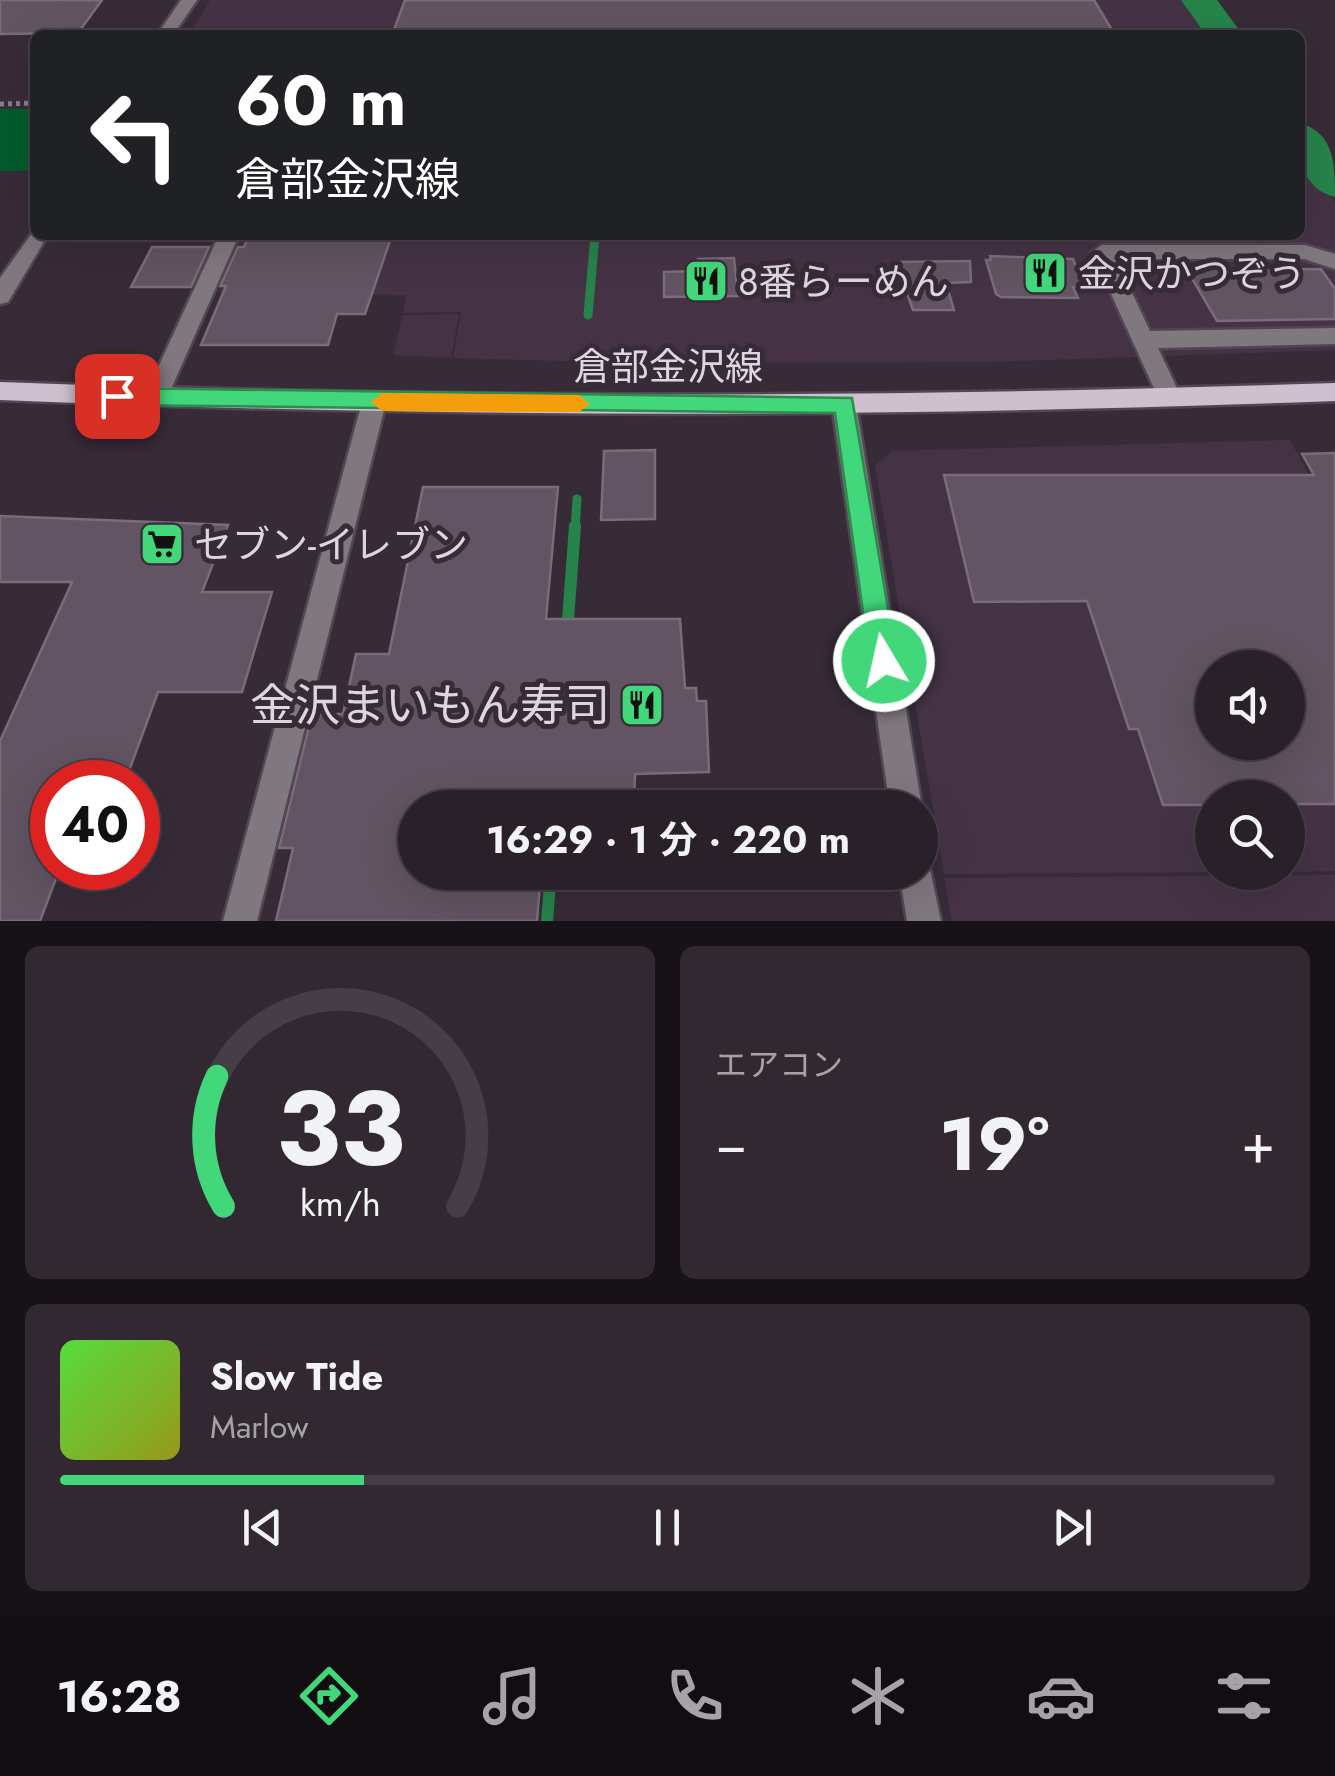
<!DOCTYPE html>
<html lang="ja">
<meta charset="utf-8">
<style>
:root{--surface:#2a202a;--page:#322832;--text:#f1f3f6;--muted:#a5a3a8;--line:#463e47;--accent:#43d77b}
body{margin:0;font-family:Jost,"Noto Sans JP",sans-serif;background:var(--page);color:var(--text);height:100vh;display:flex;flex-direction:column;font-size:38px;white-space:nowrap}
*{box-sizing:border-box;margin:0}
p{font-size:32px;color:var(--muted)}
.icon{flex:none;width:55px;height:55px;fill:none;stroke:currentColor;stroke-width:2;stroke-linecap:round;stroke-linejoin:round}
.map{position:relative;height:921px;overflow:hidden}
.side{display:flex;flex-direction:column;gap:25px;padding:25px;background:#171217;flex:1}
.side>*{flex:none}
.top-card{position:absolute;left:30px;top:30px;width:1275px;height:210px;border-radius:15px;box-shadow:0 10px 40px #0002,0 0 0 2px var(--line);background:#202124;color:#fff;overflow:hidden}
.buttons{position:absolute;left:1195px;top:650px;display:grid;gap:20px}
.buttons a{display:grid;place-items:center;width:110px;height:110px;border-radius:50%;background:var(--surface);box-shadow:0 10px 40px #0002,0 0 0 2px var(--line);font-size:50px}
.speed{position:absolute;left:30px;top:760px;display:flex;gap:20px;font-size:50px;font-weight:700;text-align:center}
.speed>*{display:grid;place-content:center;width:130px;height:130px;border-radius:50%;background:var(--surface);box-shadow:0 10px 40px #0002,0 0 0 2px var(--line);line-height:1}
.speed .limit{border:15px solid #d22;background:#fff;color:#111}
.pin{position:absolute;display:grid;place-items:center;width:85px;height:85px;color:#fff;margin:-42px;border-radius:20px;box-shadow:0 5px 15px #0006}
.me{position:absolute;width:110px;margin:-55px;rotate:351deg;stroke-linejoin:round;filter:drop-shadow(0 0 8px #0008)}
.turn{display:flex;align-items:center;gap:35px;height:210px;padding:0 40px;font-size:45px}
.turn .icon{width:130px;height:130px;stroke-width:2.5}
.turn b{display:block;font-size:70px;line-height:85px}
.big{font-size:75px;font-weight:700;line-height:1.1}
.side .widget{flex:1;display:flex;flex-direction:column;justify-content:center;gap:15px;min-width:0;padding:0 35px;border-radius:15px;background:var(--page)}
.side .dial{align-items:center;gap:0}
.dial svg{height:260px;overflow:visible;fill:none;stroke:var(--line);stroke-width:7;stroke-linecap:round;text-anchor:middle}
.dial text{fill:var(--text);stroke:none}
.song{display:flex;align-items:center;gap:30px}
.cover{width:120px;height:120px;border-radius:15px;background:linear-gradient(135deg,hsl(110 70% 55%),hsl(60 70% 35%))}
.played{height:10px;border-radius:5px;background:linear-gradient(90deg,var(--accent) 25%,var(--line) 25%)}
.keys{display:flex;justify-content:space-around;direction:ltr}
.heat{display:flex;justify-content:space-between;align-items:center;font-size:55px;direction:ltr}
.side .tiles{flex:1;display:grid;gap:25px;grid-template-columns:1fr 1fr}
.widget:last-child{grid-column:span 2}
.trip{position:absolute;left:398px;top:790px;width:540px;height:100px;border-radius:50px;background:var(--surface);box-shadow:0 10px 40px #0002,0 0 0 2px var(--line);font-weight:700;line-height:100px;text-align:center}
.dock{display:flex;height:160px;justify-content:space-around;align-items:center;background:#110d11;color:var(--muted)}
.dock .icon{width:70px;height:70px}
.dock .on{color:var(--accent)}
.dock b{font-size:45px;color:var(--text)}
.map>svg:first-child{display:block}
.built{fill:#453345;fill-rule:evenodd}
.green{fill:#025c2c}
.lines{fill:none;stroke-linecap:round;stroke-linejoin:round}
.stream-far1{stroke:#26844a;stroke-width:9}
.stream{stroke:#26844a;stroke-width:12}
.river{fill:#26844a;fill-rule:evenodd}
.building{fill:#625462;stroke:#7b6c7a;stroke-width:2.5;fill-rule:evenodd}
.minor-casing{stroke:#534653;stroke-width:5}
.major-casing{stroke:#534653;stroke-width:5}
.path{stroke:#887e88;stroke-width:5;stroke-dasharray:4 4;stroke-linecap:butt}
.minor{fill:#7f787f;fill-rule:evenodd}
.major{fill:#cec0ce;fill-rule:evenodd}
.route{fill:#43d77b;stroke:#2c8c50;stroke-width:2.5}
.slow{fill:#f59e0b}
.labels{text-anchor:middle;dominant-baseline:central;stroke-width:10;stroke-linejoin:round;paint-order:stroke}
.poi-label{font-size:38px;fill:#ded6de;stroke:#382b38;text-anchor:start}
.street-label{font-size:38px;fill:#ded6de;stroke:#382b38}
.near-poi-label{font-size:45px;fill:#ded6de;stroke:#382b38;text-anchor:end}
</style>
<div class="map">
<svg width="1335" height="921" viewBox="0 0 1335 921">
<rect width="100%" height="100%" fill="#382b38"/>
<!-- built -->
<path class="built" d="M210 0H1188L1214 35 190 33Z
M1300 154 1335 202V350L986 362 644 363 453 358 461 312 403 313 406 295 218 293 242 235H1300Z
M459 314 451 358 393 355 403 315Z
M1290 440 1335 523V871L1288 872V798H1212V872L944 874 875 465 892 451ZM1212 668H1288V742H1212Z
M1335 875V921H952L944 878Z"/>
<!-- green -->
<path class="green" d="M0 109H35V171H0Z"/>
<g class="lines">
<!-- stream-far1 -->
<path class="stream-far1" d="M588 315 595 235
M575 529 577 499"/>
<!-- stream -->
<path class="stream" d="M567 633 575 526
M547 921 551 872"/>
<!-- river -->
<path class="river" d="M1181 0H1217L1243 35H1206Z
M1300 123C1335 133 1335 166 1335 197 1299 188 1300 155 1300 123Z"/>
</g>
<!-- building -->
<path class="building" d="M0 0H102L78 33 0 34Z
M405 0H1094L1115 35H392Z
M249 235H392L365 314H337L328 345H201L226 286H220L238 247H244Z
M152 247H209L191 287H131Z
M990 256 1073 259 1085 287H1073L1078 298 1001 297 996 294 986 260H991Z
M734 258 738 296 664 297V272L699 271 698 259Z
M970 261 971 282 946 283 954 310H913L896 262Z
M1321 269 1335 289V319L1217 321 1187 270Z
M655 450V519L601 520 604 451Z
M1335 453V804H1288V798H1212V805H1163L1138 729H1129L1087 601 974 602 944 475H1314L1302 454ZM1212 668H1288V742H1212Z
M423 487H558L546 619H680L685 688H696L697 701H706L709 772 635 774 634 807 415 808V872H541L537 921H276L293 848H279L312 714H343L356 654H389Z
M0 516 228 525 202 592H272L242 692H158L125 782H52V868H60L40 921H0V741L72 582H0Z"/>
<g class="lines">
<defs>
<path id="minor" d="M181 0H197L173 35H157Z
M35 229V235H48L8 302 0 304V278Z
M219 235H239L164 405H148L144 398Z
M1102 245H1305L1335 254V269L1304 259H1116L1150 331 1335 328V344L1158 348 1182 399 1178 406H1162L1092 252Z
M374 392 386 402 257 921H223L362 402Z
M844 394 856 404 922 808 920 813V808H890L832 404Z
M920 857 928 860 941 921H907L899 872H920Z"/>
<path id="major" d="M0 382C445 399 890 398 1335 383V401C890 418 445 418 0 400Z"/>
</defs>
<!-- minor casing -->
<use href="#minor" class="minor-casing"/>
<!-- major casing -->
<use href="#major" class="major-casing"/>
<!-- path -->
<path class="path" d="M0 104 35 103"/>
<!-- minor -->
<use href="#minor" class="minor"/>
<!-- major -->
<use href="#major" class="major"/>
</g>
<!-- route -->
<path class="route" d="M117 388 852 398 897 661 893 670 884 674 874 670 870 661 835 413 117 405 106 396Z"/>
<!-- slow -->
<path class="slow" d="M382 393 579 395 590 404 579 412 382 411 371 402Z"/>
<!-- icons -->
<defs>
<symbol id="restaurant-square" viewBox="-11 -11 22 22"><rect x="-9" y="-9" width="18" height="18" rx="4" fill="#43d77b" stroke="#382b38"/><path d="M-5-6h1v4h1v-4h1v4h1v-4h1v5L-1.5 .5V6h-2V.5L-5-1ZM5-6V6H3V1.5H1.5Q1.5-4 5-6Z" fill="#111"/></symbol>
<symbol id="supermarket-square" viewBox="-11 -11 22 22"><rect x="-9" y="-9" width="18" height="18" rx="4" fill="#43d77b" stroke="#382b38"/><path d="M-6-5.5h2.5l.6 2H6L4.5 2H-2.5L-4.4-4H-6ZM-1.5 3.2a1.3 1.3 0 1 0 .1 0ZM3 3.2a1.3 1.3 0 1 0 .1 0Z" fill="#111"/></symbol>
</defs>
<g fill-rule="evenodd">
<use href="#restaurant-square" x="1020" y="248" width="50" height="50"/>
<use href="#restaurant-square" x="681" y="256" width="50" height="50"/>
<use href="#supermarket-square" x="137" y="519" width="50" height="50"/>
<use href="#restaurant-square" x="617" y="680" width="50" height="50"/>
</g>
<g class="labels">
<!-- poi labels -->
<g class="poi-label">
<text x="1078" y="273">金沢かつぞう</text>
<text x="738" y="281">8番らーめん</text>
<text x="194" y="544">セブン-イレブン</text>
</g>
<!-- street labels -->
<g class="street-label">
<text x="668" y="366">倉部金沢線</text>
</g>
<!-- near-poi labels -->
<g class="near-poi-label">
<text x="610" y="705">金沢まいもん寿司</text>
</g>
</g>
</svg>
<div class="buttons">
<a><svg class="icon" aria-label="sound" viewBox="0 0 24 24"><path d="M4 9h4l5-4v14l-5-4H4zM17 9q2 3 0 6"/></svg></a>
<a><svg class="icon" aria-label="search" viewBox="0 0 24 24"><circle cx="10" cy="10" r="6"/><path d="M15 15l6 6"/></svg></a>
</div>
<div class="speed"><div class="limit">40</div></div>
<div class="pin" style="left:117px;top:396px;background:#d93025"><svg class="icon" aria-label="arrive" viewBox="0 0 24 24"><path d="M6 21V4h12l-3 4 3 4H6"/></svg></div>
<svg class="me" style="left:884px;top:661px" viewBox="-20 -20 40 40"><circle r="17" fill="#43d77b" stroke="#fff" stroke-width="3"/><path d="M0-11L8 9 0 5-8 9z" fill="#fff"/></svg>
<div class="trip">16:29 · 1 分 · 220 m</div>
<div class="top-card">
<div class="turn"><svg class="icon" aria-label="left" viewBox="0 0 24 24"><path d="M17 20v-9H6M10 6l-5 5 5 5"/></svg><div><b>60 m</b>倉部金沢線</div></div>
</div>
</div>
<section class="side">
<div class="tiles">
<div class="widget dial"><svg viewBox="0 0 100 80">
<path d="M14 69A42 42 0 1 1 86 69"/>
<path d="M14 69A42 42 0 0 1 12 29" stroke="#43d77b"/>
<text x="50" y="56" font-size="32" font-weight="700">33</text>
<text x="50" y="72" font-size="11">km/h</text>
</svg></div>
<div class="widget"><p>エアコン</p>
<div class="heat"><a>−</a><b class="big">19°</b><a>+</a></div>
</div>
<div class="widget">
<div class="song"><i class="cover"></i><div><b>Slow Tide</b><p>Marlow</p></div></div>
<div class="played"></div>
<div class="keys"><svg class="icon" aria-label="previous" viewBox="0 0 24 24"><path d="M18 5L8 12l10 7zM5 5v14"/></svg><svg class="icon" aria-label="pause" viewBox="0 0 24 24"><path d="M8 5v14M16 5v14"/></svg><svg class="icon" aria-label="next" viewBox="0 0 24 24"><path d="M6 5l10 7-10 7zM19 5v14"/></svg></div>
</div>
</div>
</section>
<nav class="dock">
<b>16:28</b>
<svg class="icon on" aria-label="directions" viewBox="0 0 24 24"><path d="M12 3l9 9-9 9-9-9zM9 14v-3h6M13 9l2 2-2 2"/></svg>
<svg class="icon" aria-label="music" viewBox="0 0 24 24"><path d="M9 18V5l10-2v13"/><circle cx="6" cy="18" r="3"/><circle cx="16" cy="16" r="3"/></svg>
<svg class="icon" aria-label="phone" viewBox="0 0 24 24"><path d="M5 4h4l2 5-3 2q2 4 5 5l2-3 5 2v4C11 20 4 13 5 4z"/></svg>
<svg class="icon" aria-label="climate" viewBox="0 0 24 24"><path d="M12 3v18M4 7l16 10M4 17L20 7"/></svg>
<svg class="icon" aria-label="car" viewBox="0 0 24 24"><path d="M5 17H2v-5l4-1 3-4h7l3 4 3 1v5h-3M9 17h6M6 11h13"/><circle cx="7" cy="17" r="2"/><circle cx="17" cy="17" r="2"/></svg>
<svg class="icon" aria-label="filters" viewBox="0 0 24 24"><path d="M4 7h16M4 17h16"/><circle cx="9" cy="7" r="2"/><circle cx="15" cy="17" r="2"/></svg>
</nav>
